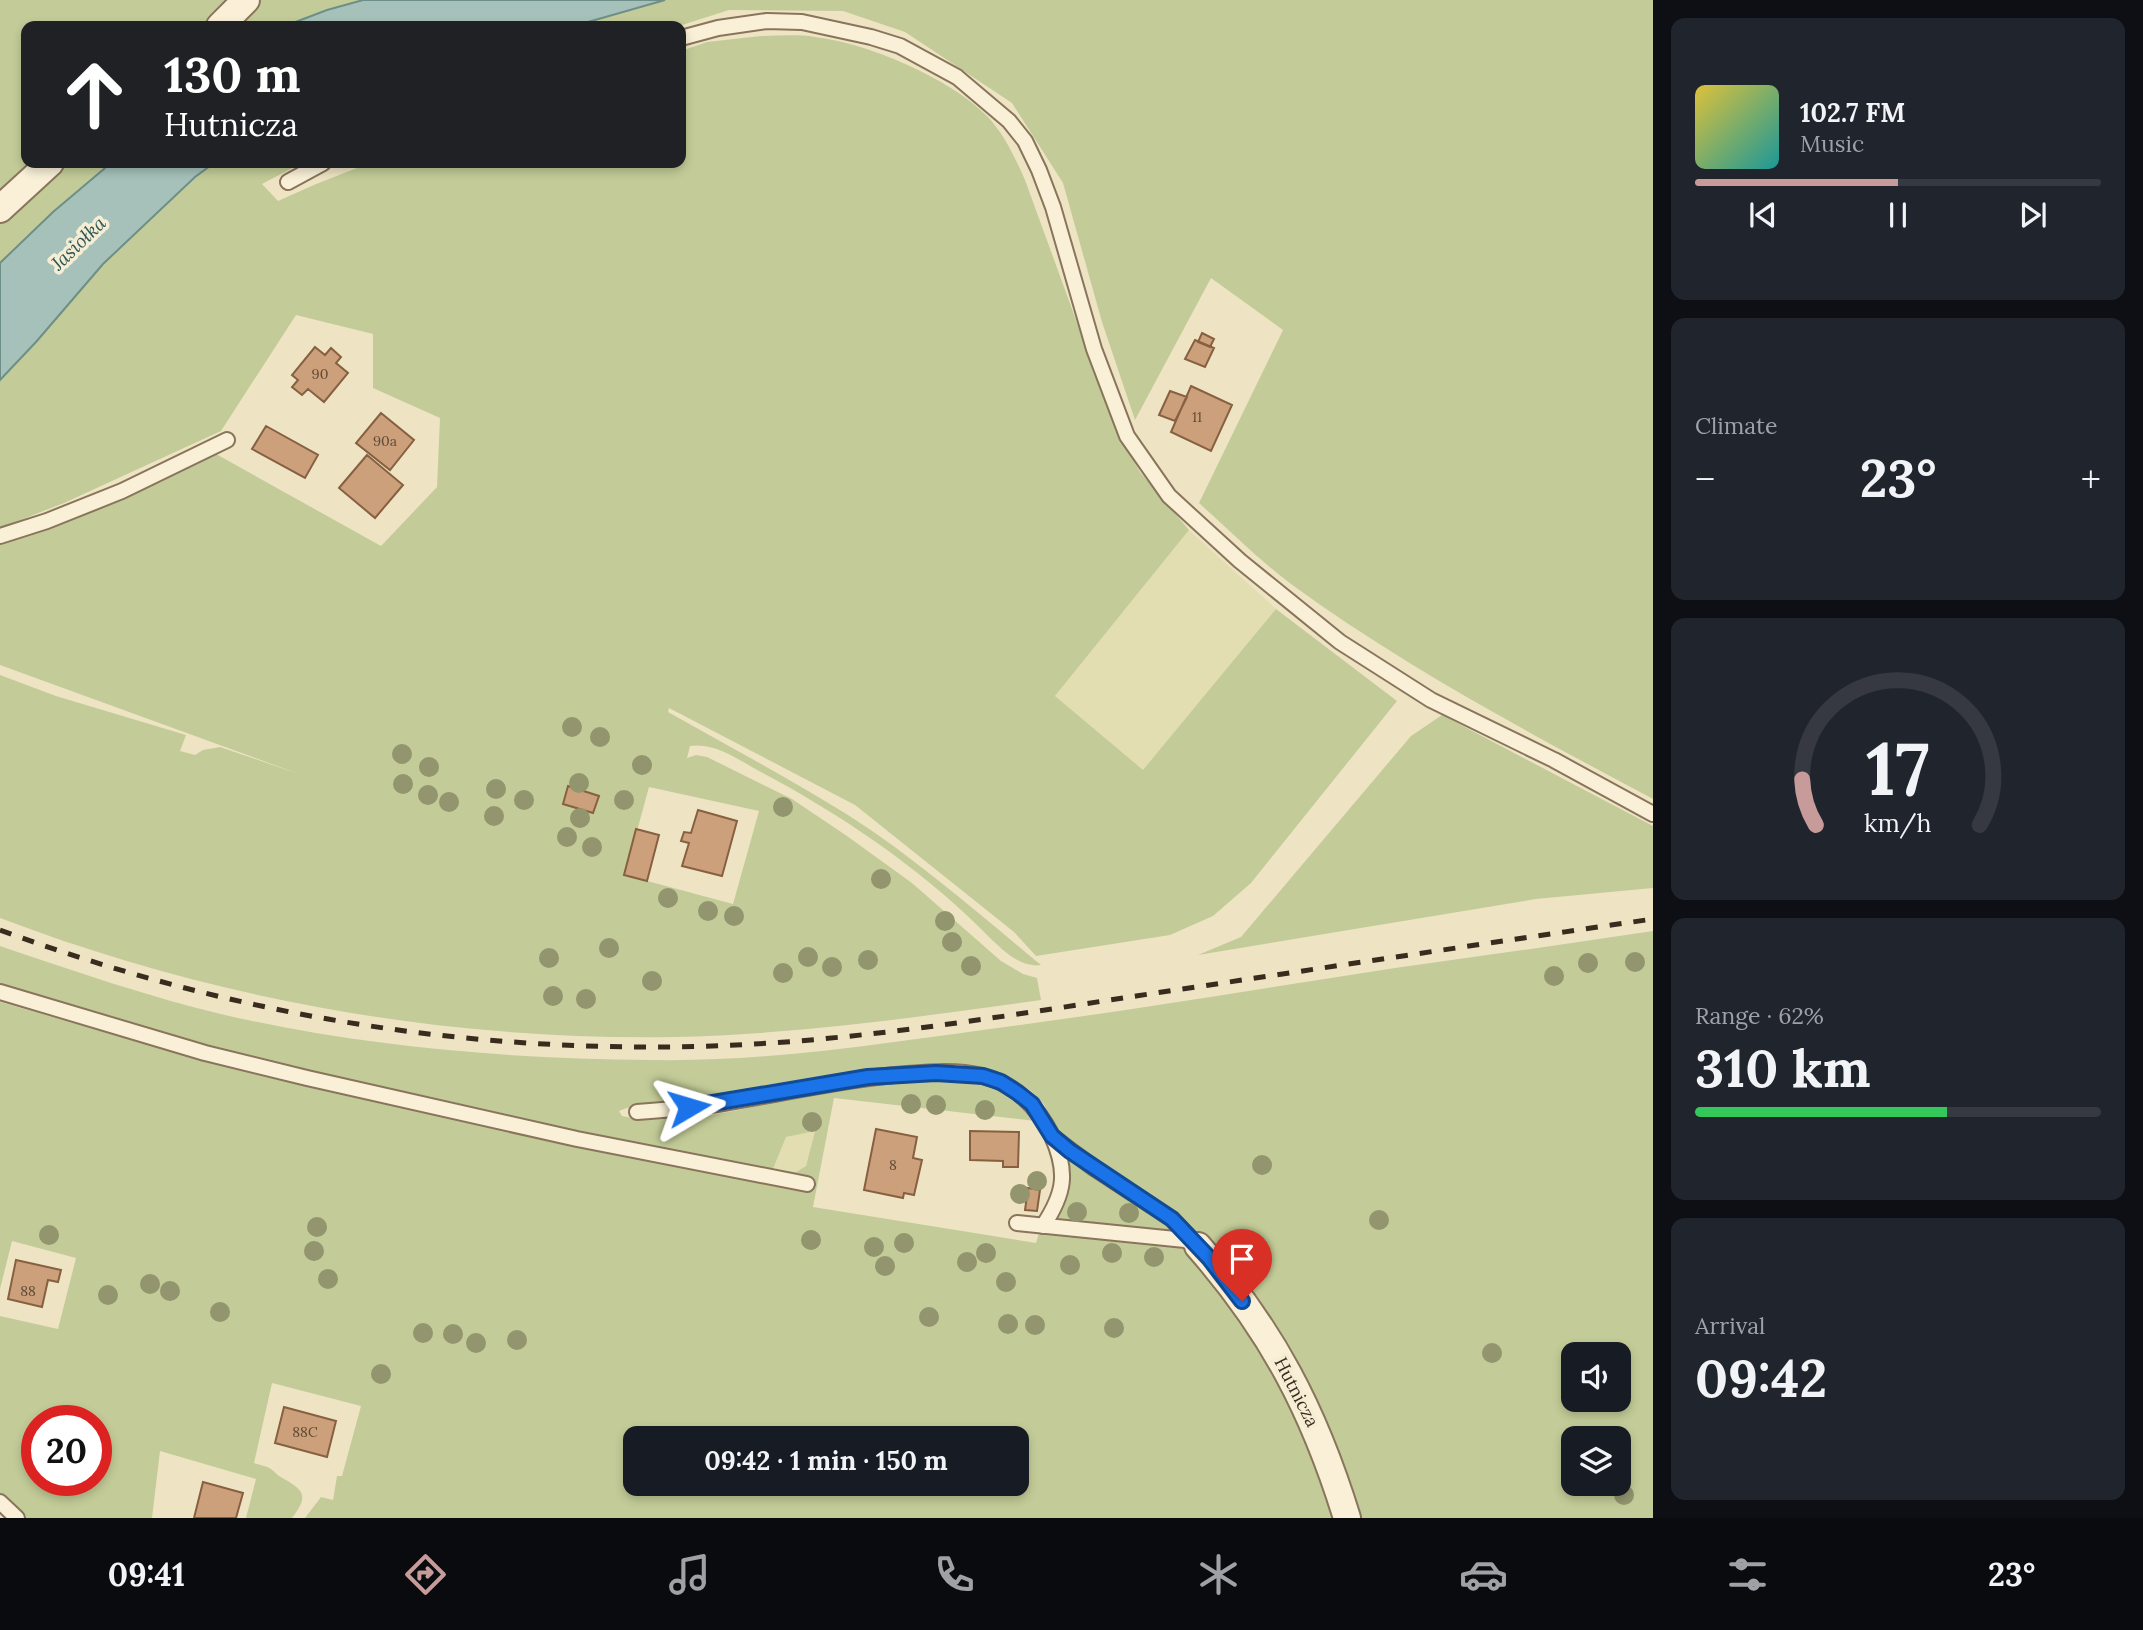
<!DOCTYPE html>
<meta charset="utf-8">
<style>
:root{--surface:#171b24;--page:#20242c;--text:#f1f3f6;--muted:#9ea1a6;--line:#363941;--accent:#c89b9b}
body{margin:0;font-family:Lora,serif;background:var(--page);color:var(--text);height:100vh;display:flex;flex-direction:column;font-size:26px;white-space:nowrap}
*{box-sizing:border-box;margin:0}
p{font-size:23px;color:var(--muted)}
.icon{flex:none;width:38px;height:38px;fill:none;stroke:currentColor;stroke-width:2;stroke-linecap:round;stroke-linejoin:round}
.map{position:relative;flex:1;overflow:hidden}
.panel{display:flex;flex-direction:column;gap:18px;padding:18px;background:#0d0f14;width:490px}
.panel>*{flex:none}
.guide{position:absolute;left:21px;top:21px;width:665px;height:147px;border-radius:14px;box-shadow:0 4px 10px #0003;background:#202124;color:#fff;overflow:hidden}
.controls{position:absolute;left:1561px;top:1342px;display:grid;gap:14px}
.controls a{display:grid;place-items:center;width:70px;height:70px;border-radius:14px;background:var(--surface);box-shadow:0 4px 10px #0003;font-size:35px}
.speed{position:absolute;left:21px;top:1405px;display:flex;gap:14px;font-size:35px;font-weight:700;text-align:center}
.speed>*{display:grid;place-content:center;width:91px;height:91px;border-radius:50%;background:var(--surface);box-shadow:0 4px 10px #0003;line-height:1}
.speed .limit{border:10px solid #d22;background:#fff;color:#111}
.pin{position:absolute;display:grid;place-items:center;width:60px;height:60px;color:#fff;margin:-72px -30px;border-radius:50% 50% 50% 0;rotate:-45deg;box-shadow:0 0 7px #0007}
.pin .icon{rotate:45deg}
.me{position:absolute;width:77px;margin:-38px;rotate:83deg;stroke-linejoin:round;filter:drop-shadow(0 0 5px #0008)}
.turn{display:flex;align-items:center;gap:24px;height:147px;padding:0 28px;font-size:32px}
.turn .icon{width:91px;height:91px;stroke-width:2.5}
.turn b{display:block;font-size:49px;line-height:60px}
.big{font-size:52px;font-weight:700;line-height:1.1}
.panel .widget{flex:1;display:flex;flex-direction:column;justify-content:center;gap:10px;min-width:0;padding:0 24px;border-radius:14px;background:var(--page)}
.panel .dial{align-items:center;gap:0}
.dial svg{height:182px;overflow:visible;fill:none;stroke:var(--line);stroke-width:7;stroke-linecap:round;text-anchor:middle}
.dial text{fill:var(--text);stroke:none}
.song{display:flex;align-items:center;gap:21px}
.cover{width:84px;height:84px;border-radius:10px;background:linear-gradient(135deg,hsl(50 70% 55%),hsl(180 70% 35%))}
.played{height:7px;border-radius:4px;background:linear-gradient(90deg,var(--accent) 50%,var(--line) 50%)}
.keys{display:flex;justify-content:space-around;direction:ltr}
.heat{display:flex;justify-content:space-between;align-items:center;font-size:38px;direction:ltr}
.charge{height:10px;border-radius:5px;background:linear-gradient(90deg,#34c759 62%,var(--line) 0)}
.trip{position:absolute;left:623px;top:1426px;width:406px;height:70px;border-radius:14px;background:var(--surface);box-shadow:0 4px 10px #0003;font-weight:700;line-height:70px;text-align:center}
.tab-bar{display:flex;height:112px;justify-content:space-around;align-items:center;background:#090b0e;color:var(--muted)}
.tab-bar .icon{width:49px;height:49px}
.tab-bar .current{color:var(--accent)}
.tab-bar b{font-size:32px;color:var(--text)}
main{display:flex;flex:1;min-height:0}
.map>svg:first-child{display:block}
.farmland{fill:#e3deb2}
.green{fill:#c3cc98;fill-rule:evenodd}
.water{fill:#a6c1ba;stroke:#6d8f88;stroke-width:2}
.building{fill:#cca07a;stroke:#876041;stroke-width:2}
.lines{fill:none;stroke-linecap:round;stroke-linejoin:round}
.lane-casing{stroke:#88755b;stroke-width:18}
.street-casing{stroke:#88755b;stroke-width:30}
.lane{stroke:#f9f0d7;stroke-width:14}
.street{stroke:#f9f0d7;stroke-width:26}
.rail{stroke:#392c1e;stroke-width:5;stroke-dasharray:12 12;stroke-linecap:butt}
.tree{fill:#92956d}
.route-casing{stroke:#114b97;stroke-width:18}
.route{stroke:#1a73e8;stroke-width:12}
.labels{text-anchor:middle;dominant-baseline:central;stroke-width:7;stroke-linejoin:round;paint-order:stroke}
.number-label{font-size:14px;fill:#5e4935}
.street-label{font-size:18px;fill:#392c1e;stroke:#f5edd4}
.water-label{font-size:19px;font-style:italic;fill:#2e5858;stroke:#f5edd4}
</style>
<main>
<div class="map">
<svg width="1653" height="1518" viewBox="0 0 1653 1518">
<rect width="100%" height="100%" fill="#eee4c4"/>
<!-- farmland -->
<path class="farmland" d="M1189 530 1276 609 1143 771 1055 696Z
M815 1130 806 1166 796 1172 773 1169 786 1137Z"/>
<!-- green -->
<path class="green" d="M0 0H233L208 26H26V163H39L0 200Z
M260 0H363L327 10 285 26H232Z
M665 0H1653V799C1529 733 1405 667 1291 584 1259 560 1229 530 1199 503L1283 330 1211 278 1135 420 1102 322 1063 183 1012 103 905 32 843 11 729 10 679 26H574Z
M761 36C779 36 797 34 815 37 867 43 950 78 987 116 1004 134 1015 157 1025 180L1115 427 1140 472 1189 530 1055 696 1143 770 1276 609 1397 701 1251 883 1213 916 1170 935 1036 956 1014 932 855 805 669 708 668 712C728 746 789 778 848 815 917 859 979 914 1041 965 1017 969 996 943 980 928 916 865 838 813 759 771 739 760 715 742 690 746L687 758 696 755 707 757 792 799 847 836 912 883 1001 961 1023 974 1037 978 1041 1000C920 1017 799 1034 676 1037 446 1041 215 1000 0 918V675L56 696 186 735 180 751 195 755 203 750 220 747 299 774 0 665V538L178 473 216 454 381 546 437 487 440 418 373 388V334L296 315 221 431 64 503 0 528V380L36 342 103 264 195 177 214 163H302L262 184 278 201 316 184 370 163H681V51L707 42ZM649 787 759 811 733 904 625 875Z
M62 163H111L53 212 0 263V219Z
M1442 715 1653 826V888L1536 899 1198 955 1241 937 1411 736Z
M1653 931V1518H1355C1329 1429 1288 1349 1231 1277 1221 1264 1210 1245 1194 1239 1151 1224 1105 1232 1061 1224L1058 1222V1218L1067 1195 1069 1165 1056 1126 1043 1103 1031 1091 1019 1083 978 1068 875 1069 773 1087 627 1108 619 1111 622 1116C641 1121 660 1118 680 1117 692 1116 705 1116 717 1114 797 1101 923 1056 1001 1089 1015 1095 1026 1110 1036 1121L834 1098 813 1207 1036 1243 1039 1233 1164 1243C1175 1246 1189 1250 1198 1258 1208 1267 1216 1280 1225 1291 1279 1358 1316 1437 1343 1518H305L321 1497 333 1500 337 1476H342L361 1406 272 1383 254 1463C259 1465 267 1466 271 1469 274 1471 276 1474 279 1476 302 1489 311 1494 292 1518H246L256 1479 160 1451 152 1518H24L0 1496V1316L58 1329 76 1258 12 1241 0 1289V1002L188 1056 263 1075 539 1138 748 1177 799 1190 808 1188 810 1184 809 1179H797C607 1137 417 1100 228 1053 152 1034 76 1009 0 986V946C74 971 149 997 225 1015 364 1047 510 1059 652 1060 775 1062 898 1041 1020 1025 1145 1008 1270 987 1395 968 1481 956 1567 944 1653 931ZM815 1131 806 1166 796 1172 773 1169 786 1137ZM1573 1354H1619V1400H1573ZM37 1421H96V1480H37ZM635 1438H1017V1484H635ZM1573 1438H1619V1484H1573Z"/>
<!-- water -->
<path class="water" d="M363 0H665L574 26H285L327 10Z
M111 163H214L195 177 103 264 36 342 0 380V263L53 212Z"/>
<!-- building -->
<path class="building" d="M1202 333 1214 339 1210 347 1198 342Z
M1195 340 1214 348 1205 367 1185 359Z
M315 347 325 355 331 348 341 357 336 363 348 373 324 402 308 389 302 395 292 387 298 380 292 375Z
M1191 386 1232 405 1211 451 1171 432Z
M1170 391 1187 397 1175 421 1159 415Z
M381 413 414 440 390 470 356 443Z
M266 426 318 455 305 478 252 449Z
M367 455 403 485 375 518 339 488Z
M568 786 599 796 593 813 563 804Z
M698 810 737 821 722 876 682 866 689 843 681 841 684 832 691 833Z
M636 829 659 835 647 881 624 875Z
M876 1129 917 1137 913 1158 922 1160 914 1195 904 1193 903 1198 864 1190Z
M970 1131 1019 1132 1018 1167H1003V1161L970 1160Z
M1028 1188 1040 1190 1037 1211 1025 1210Z
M16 1260 61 1270 58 1282 48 1280 42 1307 8 1299Z
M284 1407 336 1421 327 1457 275 1443Z
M203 1482 243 1493 236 1518H194Z"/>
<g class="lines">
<defs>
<path id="lane" d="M681 38 718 28 767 21 802 22 871 37 900 46 957 77 1009 121 1025 141 1039 170 1053 207 1094 349 1127 436 1169 496 1240 561 1340 642 1431 700 1554 760 1653 814
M288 182 323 163
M0 536 47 521 122 491 227 440
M0 992 205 1053 307 1078 577 1139 807 1184
M637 1112C664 1110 691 1108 717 1104 780 1094 843 1079 907 1074 931 1072 958 1070 982 1076 1014 1083 1038 1107 1052 1136 1068 1172 1065 1193 1043 1226
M1054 1138 1094 1168 1172 1219 1198 1246
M1017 1223 1185 1240 1194 1244
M0 1502 17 1518"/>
<path id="street" d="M220 26 246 0
M0 209 50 163
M1198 1246C1272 1330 1314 1411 1347 1518"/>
</defs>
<!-- lane casing -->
<use href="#lane" class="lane-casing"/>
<!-- street casing -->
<use href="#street" class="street-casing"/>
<!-- lane -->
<use href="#lane" class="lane"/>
<!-- street -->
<use href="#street" class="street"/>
<!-- rail -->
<path class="rail" d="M0 930C215 1009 431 1048 660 1047 820 1047 979 1020 1136 996 1309 970 1481 944 1653 919"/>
</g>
<!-- trees -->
<g class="tree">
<circle cx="572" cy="727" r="10"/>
<circle cx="600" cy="737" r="10"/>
<circle cx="402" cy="754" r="10"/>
<circle cx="642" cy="765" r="10"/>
<circle cx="429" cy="767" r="10"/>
<circle cx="579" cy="783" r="10"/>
<circle cx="403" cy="784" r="10"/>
<circle cx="496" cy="789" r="10"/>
<circle cx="428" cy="795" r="10"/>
<circle cx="524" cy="800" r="10"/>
<circle cx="624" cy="800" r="10"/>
<circle cx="449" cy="802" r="10"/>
<circle cx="783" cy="807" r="10"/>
<circle cx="494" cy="816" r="10"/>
<circle cx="580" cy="818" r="10"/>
<circle cx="567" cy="837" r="10"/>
<circle cx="592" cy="847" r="10"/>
<circle cx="881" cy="879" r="10"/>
<circle cx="668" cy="898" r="10"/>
<circle cx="708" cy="911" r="10"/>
<circle cx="734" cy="916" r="10"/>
<circle cx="945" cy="921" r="10"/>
<circle cx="952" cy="942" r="10"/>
<circle cx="609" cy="948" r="10"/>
<circle cx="808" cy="957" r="10"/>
<circle cx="549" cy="958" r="10"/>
<circle cx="868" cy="960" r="10"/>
<circle cx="1635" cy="962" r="10"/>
<circle cx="1588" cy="963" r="10"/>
<circle cx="971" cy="966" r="10"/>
<circle cx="832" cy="967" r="10"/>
<circle cx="783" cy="973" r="10"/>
<circle cx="1554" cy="976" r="10"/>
<circle cx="652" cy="981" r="10"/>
<circle cx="553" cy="996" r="10"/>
<circle cx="586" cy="999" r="10"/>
<circle cx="911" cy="1104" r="10"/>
<circle cx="936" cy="1105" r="10"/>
<circle cx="985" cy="1110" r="10"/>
<circle cx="812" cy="1122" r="10"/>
<circle cx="1262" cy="1165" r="10"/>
<circle cx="1037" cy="1181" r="10"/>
<circle cx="1020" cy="1194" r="10"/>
<circle cx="1077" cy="1212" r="10"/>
<circle cx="1129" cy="1213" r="10"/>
<circle cx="1379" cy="1220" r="10"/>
<circle cx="317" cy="1227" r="10"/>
<circle cx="49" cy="1235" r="10"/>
<circle cx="811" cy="1240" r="10"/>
<circle cx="904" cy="1243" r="10"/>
<circle cx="874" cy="1247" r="10"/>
<circle cx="314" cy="1251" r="10"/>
<circle cx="986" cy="1253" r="10"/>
<circle cx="1112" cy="1253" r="10"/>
<circle cx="1154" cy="1257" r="10"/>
<circle cx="967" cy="1262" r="10"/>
<circle cx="1070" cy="1265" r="10"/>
<circle cx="885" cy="1266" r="10"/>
<circle cx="328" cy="1279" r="10"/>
<circle cx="1006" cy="1282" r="10"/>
<circle cx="150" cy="1284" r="10"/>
<circle cx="170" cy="1291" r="10"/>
<circle cx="108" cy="1295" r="10"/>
<circle cx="220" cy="1312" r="10"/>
<circle cx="929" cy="1317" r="10"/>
<circle cx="1008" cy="1324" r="10"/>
<circle cx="1035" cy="1325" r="10"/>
<circle cx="1114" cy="1328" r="10"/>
<circle cx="423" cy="1333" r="10"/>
<circle cx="453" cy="1334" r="10"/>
<circle cx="517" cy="1340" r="10"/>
<circle cx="476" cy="1343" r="10"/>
<circle cx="1492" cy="1353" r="10"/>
<circle cx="381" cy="1374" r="10"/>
<circle cx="1624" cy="1495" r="10"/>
</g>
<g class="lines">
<defs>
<path id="route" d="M689 1107 868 1077 936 1073 983 1076 1001 1082 1018 1093 1032 1104 1052 1136 1070 1151 1172 1219 1209 1258 1242 1301"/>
</defs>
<!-- route casing -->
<use href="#route" class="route-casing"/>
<!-- route -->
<use href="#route" class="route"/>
</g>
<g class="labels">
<!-- number labels -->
<g class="number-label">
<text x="320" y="374">90</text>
<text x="1197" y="417">11</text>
<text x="385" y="441">90a</text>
<text x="893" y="1165">8</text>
<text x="28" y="1291">88</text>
<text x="305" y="1432">88C</text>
</g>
<!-- street labels -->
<g class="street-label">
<text transform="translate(1297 1392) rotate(63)">Hutnicza</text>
</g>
<!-- water labels -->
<g class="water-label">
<text transform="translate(78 243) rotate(-44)">Jasiołka</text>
</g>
</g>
</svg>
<div class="controls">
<a><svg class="icon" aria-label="sound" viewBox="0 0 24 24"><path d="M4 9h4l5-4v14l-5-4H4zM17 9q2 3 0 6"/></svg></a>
<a><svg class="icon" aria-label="layers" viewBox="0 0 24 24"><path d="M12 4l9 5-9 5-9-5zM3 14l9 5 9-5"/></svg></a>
</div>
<div class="speed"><div class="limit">20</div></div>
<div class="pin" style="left:1242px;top:1301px;background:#d93025"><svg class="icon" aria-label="arrive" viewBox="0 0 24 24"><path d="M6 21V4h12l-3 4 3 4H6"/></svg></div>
<svg class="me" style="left:689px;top:1107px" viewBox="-20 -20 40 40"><path d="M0-17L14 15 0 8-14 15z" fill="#1a73e8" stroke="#fff" stroke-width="4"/></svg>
<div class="trip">09:42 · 1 min · 150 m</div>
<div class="guide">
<div class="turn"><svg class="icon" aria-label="ahead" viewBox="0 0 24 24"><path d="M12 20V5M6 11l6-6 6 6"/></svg><div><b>130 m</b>Hutnicza</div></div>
</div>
</div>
<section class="panel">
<div class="widget">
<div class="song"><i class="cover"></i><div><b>102.7 FM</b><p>Music</p></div></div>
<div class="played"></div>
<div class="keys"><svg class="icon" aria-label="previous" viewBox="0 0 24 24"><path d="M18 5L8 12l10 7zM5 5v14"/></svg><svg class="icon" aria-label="pause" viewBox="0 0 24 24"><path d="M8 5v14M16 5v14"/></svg><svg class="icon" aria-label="next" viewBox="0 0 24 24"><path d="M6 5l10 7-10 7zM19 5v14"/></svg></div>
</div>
<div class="widget"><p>Climate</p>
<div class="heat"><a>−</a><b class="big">23°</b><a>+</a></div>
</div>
<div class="widget dial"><svg viewBox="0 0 100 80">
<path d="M14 69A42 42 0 1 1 86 69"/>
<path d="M14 69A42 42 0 0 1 8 49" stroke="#c89b9b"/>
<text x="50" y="56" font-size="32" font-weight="700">17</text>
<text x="50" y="72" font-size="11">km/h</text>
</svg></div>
<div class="widget"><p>Range · 62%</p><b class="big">310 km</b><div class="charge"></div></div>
<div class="widget"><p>Arrival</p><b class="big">09:42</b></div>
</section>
</main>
<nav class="tab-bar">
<b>09:41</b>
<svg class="icon current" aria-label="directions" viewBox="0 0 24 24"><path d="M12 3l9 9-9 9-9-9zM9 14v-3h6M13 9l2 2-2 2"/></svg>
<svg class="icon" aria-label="music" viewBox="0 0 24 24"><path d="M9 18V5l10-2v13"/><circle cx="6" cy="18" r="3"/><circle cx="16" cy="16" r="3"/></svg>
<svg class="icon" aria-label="phone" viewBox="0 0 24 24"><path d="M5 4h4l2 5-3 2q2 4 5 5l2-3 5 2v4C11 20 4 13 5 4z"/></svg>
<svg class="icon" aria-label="climate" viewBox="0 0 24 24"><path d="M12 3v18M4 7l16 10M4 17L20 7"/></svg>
<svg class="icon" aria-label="car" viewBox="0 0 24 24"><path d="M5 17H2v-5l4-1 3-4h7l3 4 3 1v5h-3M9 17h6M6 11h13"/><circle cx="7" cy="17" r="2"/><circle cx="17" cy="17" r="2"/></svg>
<svg class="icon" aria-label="filters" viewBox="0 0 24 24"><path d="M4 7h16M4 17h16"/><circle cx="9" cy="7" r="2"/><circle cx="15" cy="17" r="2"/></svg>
<b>23°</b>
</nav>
